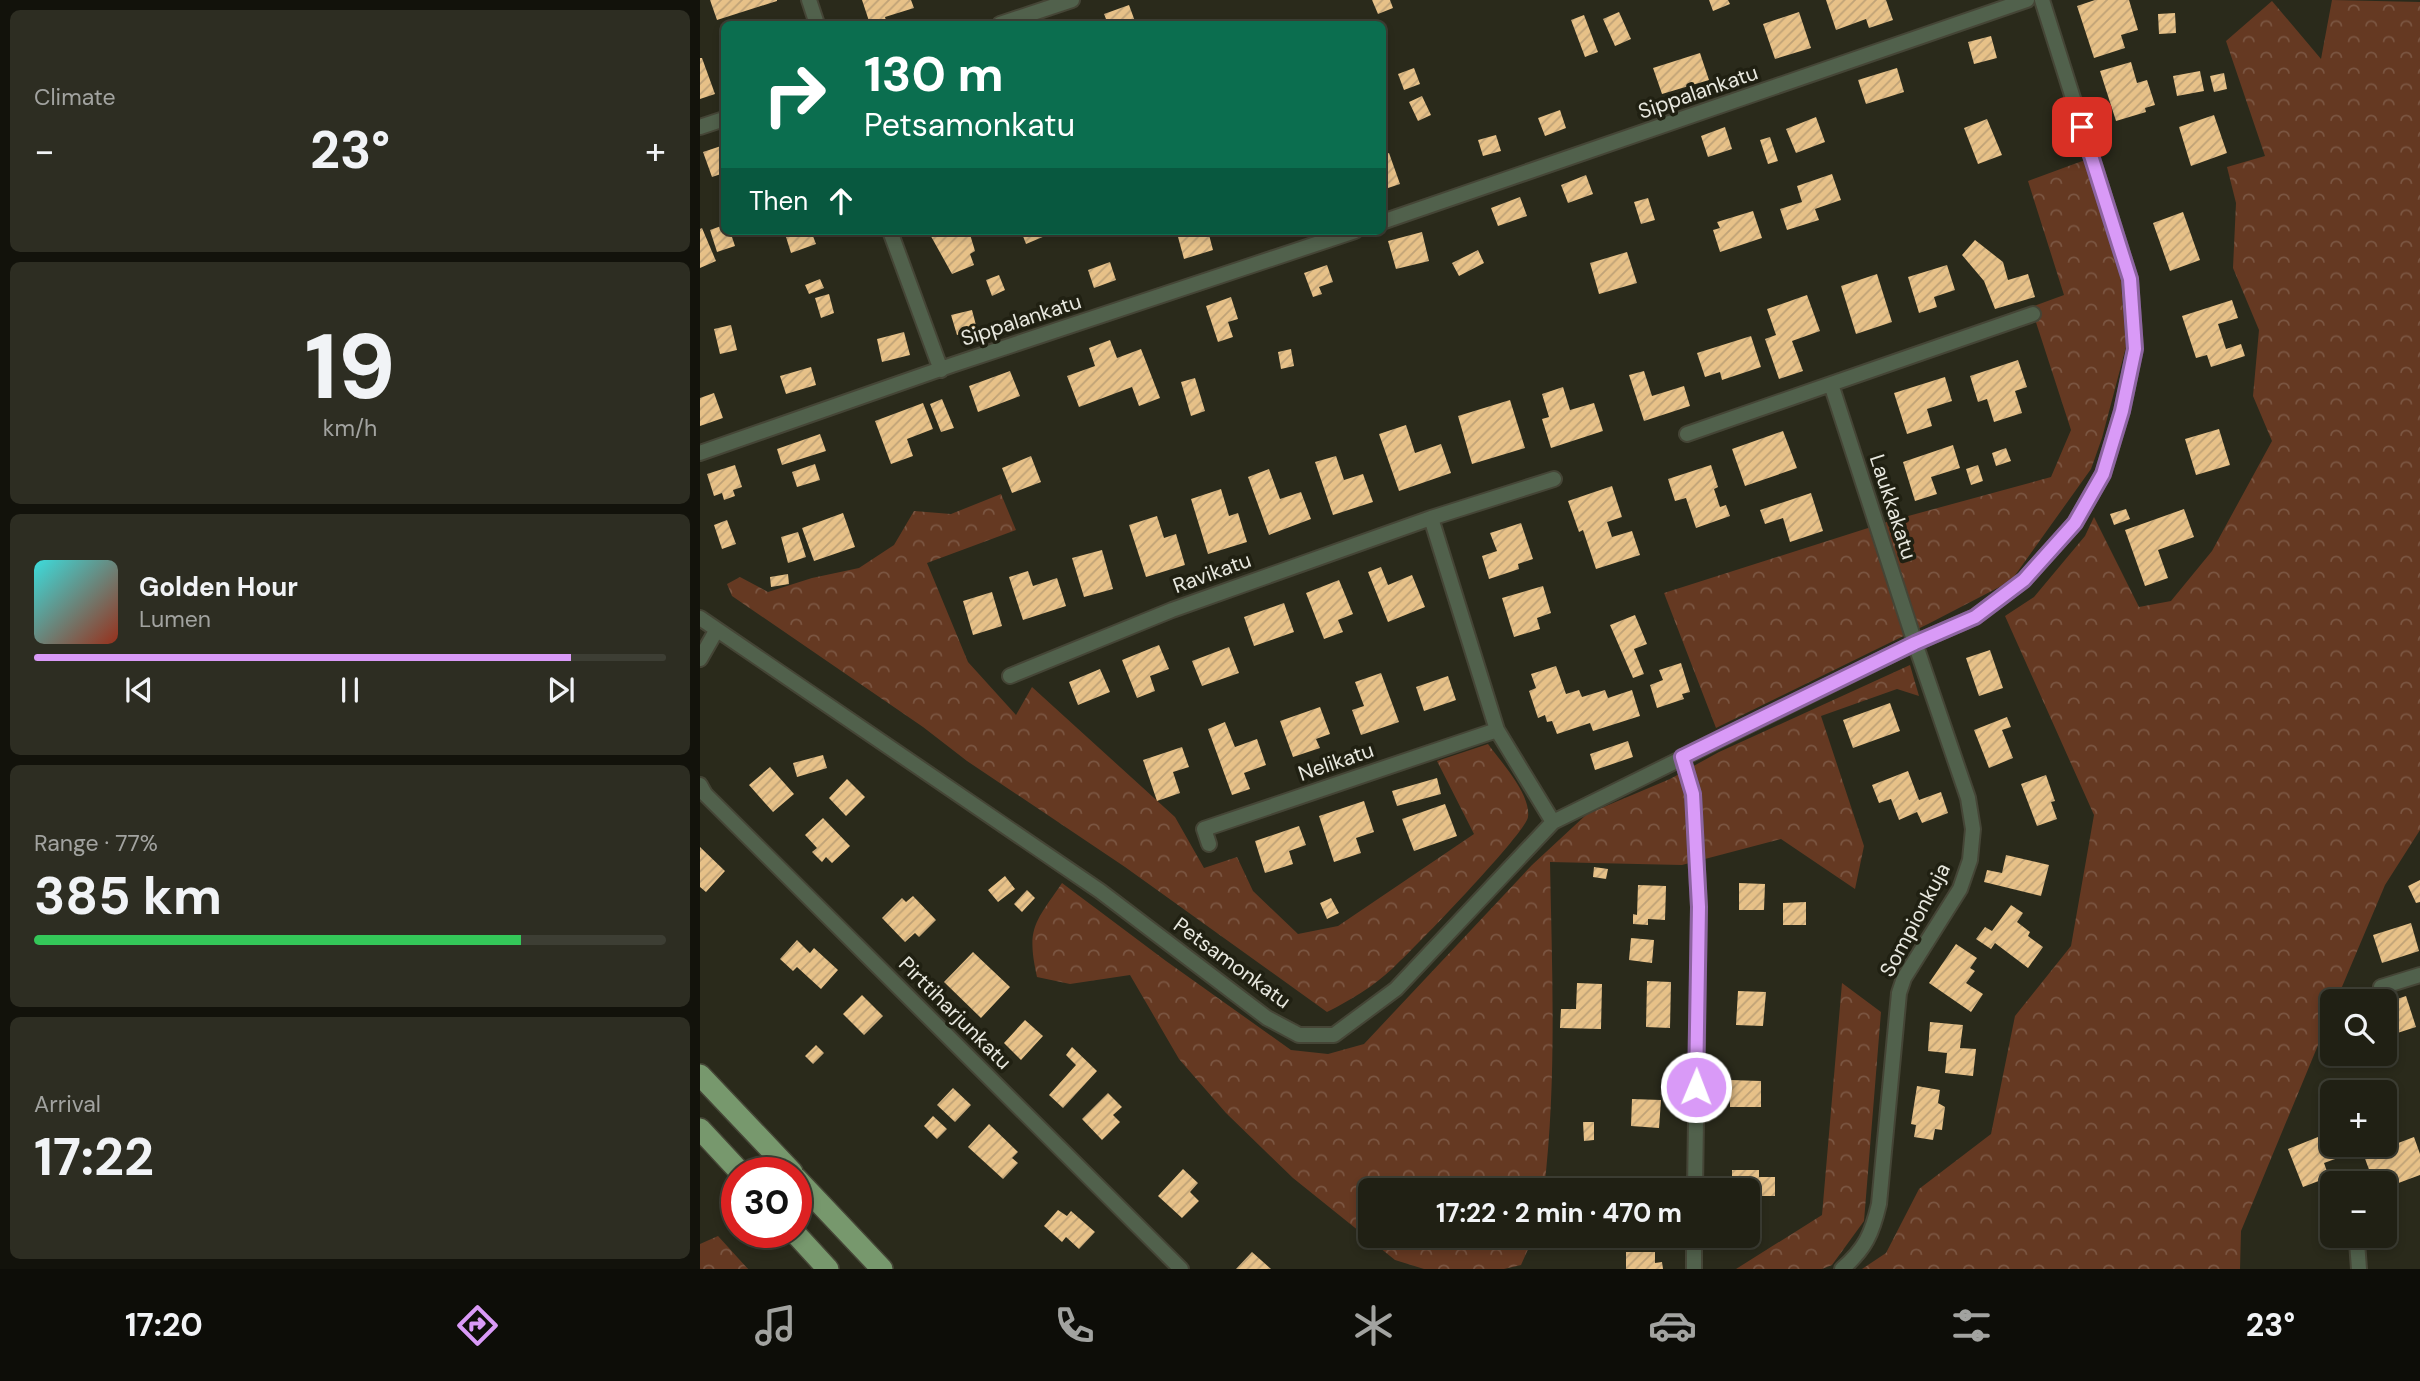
<!DOCTYPE html>
<meta charset="utf-8">
<style>
:root{--surface:#202014;--page:#2d2d22;--text:#f1f3f6;--muted:#a2a3a0;--line:#3d3e34;--accent:#d99af7}
body{margin:0;font-family:"DM Sans",sans-serif;background:var(--page);color:var(--text);height:100vh;display:flex;flex-direction:column;font-size:26px;white-space:nowrap}
*{box-sizing:border-box;margin:0}
p{font-size:23px;color:var(--muted)}
.icon{flex:none;width:38px;height:38px;fill:none;stroke:currentColor;stroke-width:2;stroke-linecap:round;stroke-linejoin:round}
.map{position:relative;flex:1;overflow:hidden}
.drawer{display:flex;flex-direction:column;gap:10px;padding:10px;background:#12120b;width:700px}
.drawer>*{flex:none}
.guide{position:absolute;left:21px;top:21px;width:665px;height:214px;border-radius:10px;box-shadow:0 4px 10px #0003,0 0 0 2px var(--line);background:#0b6e4f;color:#fff;overflow:hidden}
.controls{position:absolute;left:1620px;top:989px;display:grid;gap:14px}
.controls a{display:grid;place-items:center;width:77px;height:77px;border-radius:10px;background:var(--surface);box-shadow:0 4px 10px #0003,0 0 0 2px var(--line);font-size:35px}
.speed{position:absolute;left:21px;top:1157px;display:flex;gap:14px;font-size:35px;font-weight:700;text-align:center}
.speed>*{display:grid;place-content:center;width:91px;height:91px;border-radius:50%;background:var(--surface);box-shadow:0 4px 10px #0003,0 0 0 2px var(--line);line-height:1}
.speed .limit{border:10px solid #d22;background:#fff;color:#111}
.pin{position:absolute;display:grid;place-items:center;width:60px;height:60px;color:#fff;margin:-30px;border-radius:14px;box-shadow:0 4px 10px #0006}
.me{position:absolute;width:77px;margin:-38px;rotate:1deg;stroke-linejoin:round;filter:drop-shadow(0 0 5px #0008)}
.turn{display:flex;align-items:center;gap:24px;height:147px;padding:0 28px;font-size:32px}
.turn .icon{width:91px;height:91px;stroke-width:2.5}
.turn b{display:block;font-size:49px;line-height:60px}
.then{display:flex;align-items:center;height:66px;padding:0 28px;background:#0003;gap:14px;font-size:26px}
.big{font-size:52px;font-weight:700;line-height:1.1}
.drawer .widget{flex:1;display:flex;flex-direction:column;justify-content:center;gap:10px;min-width:0;padding:0 24px;border-radius:10px;background:var(--page)}
.drawer .dial{align-items:center;gap:0}
.dial b{font-size:91px;line-height:1}
.song{display:flex;align-items:center;gap:21px}
.cover{width:84px;height:84px;border-radius:10px;background:linear-gradient(135deg,hsl(180 70% 55%),hsl(10 70% 35%))}
.played{height:7px;border-radius:4px;background:linear-gradient(90deg,var(--accent) 85%,var(--line) 85%)}
.keys{display:flex;justify-content:space-around;direction:ltr}
.heat{display:flex;justify-content:space-between;align-items:center;font-size:38px;direction:ltr}
.charge{height:10px;border-radius:5px;background:linear-gradient(90deg,#34c759 77%,var(--line) 0)}
.trip{position:absolute;left:658px;top:1178px;width:402px;height:70px;border-radius:10px;background:var(--surface);box-shadow:0 4px 10px #0003,0 0 0 2px var(--line);font-weight:700;line-height:70px;text-align:center}
.dock{display:flex;height:112px;justify-content:space-around;align-items:center;background:#0d0d08;color:var(--muted)}
.dock .icon{width:49px;height:49px}
.dock .selected{color:var(--accent)}
.dock b{font-size:32px;color:var(--text)}
main{display:flex;flex:1;min-height:0}
.map>svg:first-child{display:block}
.forest{fill:url(#forest-crowns)}
.building{fill:url(#building-hatch)}
.lines{fill:none;stroke-linecap:round;stroke-linejoin:round}
.street-casing{stroke:#454536;stroke-width:18}
.primary-casing{stroke:#454536;stroke-width:24}
.street{stroke:#51614c;stroke-width:14}
.primary{stroke:#77986d;stroke-width:21}
.route-casing{stroke:#8d64a1;stroke-width:18}
.route{stroke:#d99af7;stroke-width:12}
.labels{text-anchor:middle;dominant-baseline:central;stroke-width:7;stroke-linejoin:round;paint-order:stroke}
.street-label{font-size:21px;fill:#e8e8df;stroke:#202012}
</style>
<main>
<section class="drawer">
<div class="widget"><p>Climate</p>
<div class="heat"><a>−</a><b class="big">23°</b><a>+</a></div>
</div>
<div class="widget dial"><b>19</b><p>km/h</p></div>
<div class="widget">
<div class="song"><i class="cover"></i><div><b>Golden Hour</b><p>Lumen</p></div></div>
<div class="played"></div>
<div class="keys"><svg class="icon" aria-label="previous" viewBox="0 0 24 24"><path d="M18 5L8 12l10 7zM5 5v14"/></svg><svg class="icon" aria-label="pause" viewBox="0 0 24 24"><path d="M8 5v14M16 5v14"/></svg><svg class="icon" aria-label="next" viewBox="0 0 24 24"><path d="M6 5l10 7-10 7zM19 5v14"/></svg></div>
</div>
<div class="widget"><p>Range · 77%</p><b class="big">385 km</b><div class="charge"></div></div>
<div class="widget"><p>Arrival</p><b class="big">17:22</b></div>
</section>
<div class="map">
<svg width="1720" height="1269" viewBox="0 0 1720 1269">
<defs>
<pattern id="forest-crowns" width="20" height="18" patternUnits="userSpaceOnUse" patternTransform="scale(1.75)"><rect width="20" height="18" fill="#653922"/><path d="M2 6a3 3 0 1 1 6 0M12 15a3 3 0 1 1 6 0" fill="none" stroke="#7b5642"/></pattern>
<pattern id="building-hatch" width="6" height="6" patternUnits="userSpaceOnUse" patternTransform="scale(1.75)"><rect width="6" height="6" fill="#e7c188"/><path d="M-1 1l2-2M0 6l6-6M5 7l2-2" fill="none" stroke="#bfa277"/></pattern>
</defs>
<rect width="100%" height="100%" fill="#2a2a1b"/>
<!-- forest -->
<path class="forest" d="M1632 0 1720 2V830L1685 885 1636 1001H1633V1009L1541 1231 1540 1269H1162L1186 1253 1219 1189 1291 1134 1315 1016 1371 946 1394 815 1305 616 1334 597 1385 536 1394 517 1439 607 1471 601 1512 551 1572 441 1553 396 1559 330 1533 268 1536 203 1527 167 1565 156 1526 41 1572 1 1621 59Z
M1385 160 1420 270 1426 347 1402 438 1391 469 1311 581 1228 624 1016 728 964 593 1190 521 1351 477 1371 430 1331 307 1364 295 1328 181Z
M301 494 316 530 227 563 268 662 316 715 332 687 475 817 504 868 537 857 553 891 598 934 638 926 774 834 737 761 788 744C801 762 831 794 828 817 826 833 713 950 693 968 674 986 651 1000 627 1012L425 867 267 761 223 727 32 596 27 584 40 577 68 592 112 578 159 568 194 545 214 511 251 514Z
M1210 665 1219 696 1197 689 1121 716 1164 846 1155 889 1081 839 982 865 850 862C852 971 857 1081 844 1190H670V1236H834L821 1265 804 1269H724L695 1260 593 1178 526 1113 479 1059 430 975 370 984 337 977C326 927 335 923 362 883L466 961 591 1050 628 1054 664 1044 832 865 887 814 970 779 1019 752Z
M1142 983 1181 1012 1164 1221 1132 1265 1122 1269H1036L1122 1215Z
M18 1236 48 1269H0V1244Z"/>
<!-- building -->
<path class="building" d="M10 0H77V1L17 20Z
M162 0H211L214 8 185 17 187 24H170Z
M672 0H690L693 8 678 14Z
M1009 0H1028L1030 4 1013 11Z
M1126 0H1186L1193 20 1169 28 1166 19 1136 30Z
M1395 0H1429L1438 30 1421 35 1425 48 1394 58 1377 6Z
M429 5 436 24H408L404 14Z
M919 12 931 39 915 46 903 19Z
M1099 12 1111 48 1075 59 1063 24Z
M1475 13 1476 33 1459 34 1458 14Z
M884 15 898 52 885 57 871 20Z
M1291 36 1297 58 1274 64 1268 42Z
M1000 53 1009 80 962 94 953 68Z
M0 58H2L15 94 0 99Z
M1431 62 1437 83 1447 80 1455 105 1445 108 1446 112 1416 121 1400 71Z
M714 68 720 84 704 90 698 74Z
M1197 68 1204 92 1166 104 1158 80Z
M1500 71 1504 91 1477 96 1473 76Z
M1524 73 1527 89 1514 92 1510 76Z
M722 96 731 115 718 121 709 102Z
M860 110 866 128 845 136 838 118Z
M1514 115 1527 153 1491 166 1479 127Z
M1116 117 1125 142 1096 153 1086 129Z
M1287 119 1302 155 1278 164 1264 128Z
M1025 127 1032 149 1008 157 1001 136Z
M796 135 801 151 783 156 778 140Z
M1070 137 1078 161 1068 164 1060 140Z
M24 145V173L12 177 3 152Z
M689 153 700 184 682 190V155Z
M1132 174 1141 200 1115 209 1119 220 1087 230 1080 209 1102 202 1097 186Z
M886 175 893 194 868 203 861 185Z
M820 197 827 216 798 226 791 208Z
M948 198 955 220 941 224 934 202Z
M1053 211 1062 238 1020 252 1013 230 1020 228 1017 222Z
M1483 212 1500 260 1470 271 1453 223Z
M24 225V231H30L35 246 17 252 10 230Z
M2 228 16 261 0 268V229Z
M104 231H111L116 244 91 253 86 237Z
M228 231H269L275 251 270 254 274 265 252 274Z
M321 231H343L345 236 326 244Z
M497 231H508L513 250 484 259 478 237Z
M722 232 729 261 696 269 688 241Z
M1275 240 1303 262 1308 280 1328 274 1335 297 1295 309 1284 281 1262 255Z
M778 250 784 263 759 276 752 263Z
M927 252 937 283 899 294 890 263Z
M410 262 416 280 394 288 388 270Z
M627 265 633 282 619 287 622 294 613 297 604 273Z
M1247 265 1255 290 1234 297 1237 307 1219 313 1208 277Z
M1177 274 1192 322 1156 334 1141 286Z
M299 275 305 290 292 296 286 280Z
M120 279 124 288 109 294 105 285Z
M129 294 134 313 121 318 115 298Z
M1107 295 1120 331 1092 341 1103 371 1079 379 1065 339 1076 335 1067 309Z
M531 297 538 319 528 322 533 337 518 342 506 306Z
M1532 300 1538 318 1518 324 1526 349 1541 344 1545 356 1511 367 1507 355 1496 358 1482 316Z
M272 310 277 329 257 335 251 315Z
M31 325 37 350 20 354 14 329Z
M204 332 210 355 182 362 177 339Z
M1051 336 1061 367 1022 380 1020 372 1005 377 997 353Z
M410 340 417 358 441 349 460 398 439 406 432 387 379 407 367 376 395 366 389 348Z
M591 349 594 366 581 369 578 352Z
M1318 360 1327 387 1315 391 1322 413 1294 422 1287 399 1278 402 1270 376Z
M111 367 116 385 86 394 80 376Z
M310 371 320 396 278 412 269 386Z
M944 371 952 396 984 386 990 406 944 421 929 375Z
M1245 377 1252 401 1227 409 1232 426 1207 434 1194 393Z
M495 378 505 411 491 416 481 382Z
M863 387 870 410 894 403 903 431 851 448 842 419 849 417 842 394Z
M14 393 23 418 0 426V398Z
M242 399 254 428 241 432 230 404Z
M810 400 825 448 772 464 758 416Z
M223 403 233 429 207 439 213 456 191 464 175 421Z
M706 425 715 453 741 444 751 473 699 491 679 434Z
M1519 429 1530 465 1496 475 1485 439Z
M1083 431 1097 468 1045 486 1032 449Z
M120 434 126 451 82 465 77 449Z
M1253 445 1260 468 1231 477 1237 494 1215 501 1203 462Z
M1306 448 1311 461 1296 466 1292 453Z
M331 456 341 482 312 493 302 468Z
M636 456 644 480 663 474 673 502 633 515 615 462Z
M115 464 120 480 97 487 92 472Z
M35 465 42 487 33 490 35 496 24 500 22 493 14 496 7 474Z
M1011 465 1018 487 1014 489 1020 507 1026 505 1030 516 996 528 986 498 975 501 968 479Z
M1278 465 1283 481 1271 485 1266 469Z
M569 469 580 499 601 492 611 519 569 535 548 477Z
M912 486 922 517 907 522 912 537 932 531 940 555 896 569 883 530 879 532 868 501Z
M521 489 529 516 538 513 547 542 508 554 491 499Z
M1111 493 1123 531 1090 542 1083 518 1065 524 1060 510Z
M1426 509 1430 519 1414 525 1410 514Z
M1484 509 1494 537 1458 550 1468 578 1445 586 1425 530Z
M143 513 155 547 114 561 102 528Z
M457 516 464 538 476 534 485 565 446 577 429 525Z
M27 520 36 544 22 549 14 525Z
M821 523 833 559 818 564 819 569 789 579 782 556 797 551 790 533Z
M98 532 106 557 88 563 81 537Z
M402 550 413 589 384 597 372 558Z
M681 567 688 585 712 575 725 607 688 622 668 572Z
M328 571 333 586 357 578 366 606 323 620 309 577Z
M88 574 89 584 71 587 70 577Z
M639 580 653 614 638 620 643 632 624 639 606 593Z
M843 586 851 613 837 618 840 629 814 637 802 598Z
M292 592 302 626 273 635 263 601Z
M584 603 594 632 554 646 544 617Z
M935 615 947 644 934 649 944 674 933 678 910 625Z
M459 645 469 669 450 676 455 691 437 698 422 660Z
M529 647 539 673 502 686 492 661Z
M1290 650 1303 688 1279 696 1266 658Z
M981 663 990 692 982 694 984 699 957 708 950 685 963 680 959 670Z
M856 666 866 694 879 690 882 697 905 690 908 698 932 690 940 716 893 731 890 723 857 734 852 721 847 722 845 715 838 718 829 691 836 688 831 674Z
M400 669 410 692 378 705 369 682Z
M681 673 699 722 661 735 652 710 664 706 655 682Z
M748 676 756 700 724 711 716 687Z
M1190 703 1200 731 1153 748 1143 720Z
M620 707 630 734 616 739 620 748 593 757 580 721Z
M1307 717 1311 727 1302 730 1313 758 1289 768 1274 730Z
M525 722 535 747 557 739 566 765 544 773 550 789 532 795 508 729Z
M928 741 933 757 895 770 890 754Z
M482 747 489 767 473 772 480 793 457 801 443 760Z
M123 755 127 768 97 777 93 763Z
M70 767 94 794 73 812 49 785Z
M1208 771 1219 800 1241 792 1248 813 1222 823 1217 812 1199 820 1191 799 1179 803 1172 785Z
M1346 775 1355 801 1351 802 1357 819 1337 826 1321 784Z
M737 778 741 794 697 806 692 791Z
M147 779 165 797 146 816 129 798Z
M664 801 674 832 656 838 661 853 634 862 619 816Z
M745 804 757 836 714 851 702 819Z
M123 818 150 846 132 863 126 857 122 862 112 852 117 848 105 835Z
M599 826 606 845 589 851 593 864 565 873 555 841Z
M0 847 25 871 6 892 0 887Z
M1306 855 1349 865 1341 896 1284 882 1287 870 1302 873Z
M894 867 908 869 906 879 893 877Z
M305 876 315 889 298 902 288 890Z
M1720 880V902L1716 903 1708 886Z
M1039 883 1065 884 1064 910H1039Z
M938 885 966 886 965 920 948 919V925L933 924V914L937 915Z
M327 890 335 898 322 912 314 904Z
M213 896 236 920 219 937 215 933 205 942 182 918 202 898 206 902Z
M631 898 639 913 627 919 620 903Z
M1106 902V925H1083V903Z
M1311 905 1323 913 1317 922 1330 932 1328 936 1343 947 1328 968 1295 943 1291 949 1276 939 1285 927 1292 931Z
M1711 923 1719 951 1682 963 1673 935Z
M931 938 954 940 952 963 929 960Z
M97 940 110 953 114 948 138 970 121 989 97 967 93 971 80 959Z
M1256 944 1277 958 1270 968 1275 971 1266 983 1283 994 1271 1012 1229 983Z
M273 952 310 987 281 1018 244 982Z
M947 981 971 982 970 1028 946 1027Z
M877 983 902 984 901 1029 860 1028 861 1009H876Z
M1670 990 1674 1001H1653L1651 995Z
M1038 991 1066 992 1063 1026 1036 1025Z
M162 995 183 1016 164 1035 143 1014Z
M1706 996 1716 1027 1691 1035 1685 1017V1003Z
M325 1020 343 1036 321 1060 304 1043Z
M1230 1022 1263 1025 1260 1048 1276 1049 1273 1076 1245 1073 1247 1053 1228 1051Z
M116 1045 124 1053 113 1064 105 1056Z
M372 1047 397 1071 363 1108 349 1095 376 1065 366 1055Z
M1030 1080 1061 1081V1107H1030Z
M1217 1086 1240 1090 1238 1103 1245 1107 1242 1130 1235 1129 1233 1140 1214 1137 1216 1125 1211 1124Z
M253 1088 271 1105 255 1122 237 1105Z
M408 1093 422 1107 413 1115 420 1122 402 1140 382 1119Z
M932 1099 961 1100 959 1128 931 1126Z
M233 1116 247 1129 237 1139 224 1126Z
M883 1122H894V1140L884 1141Z
M289 1124 318 1152 312 1158 318 1163 303 1179 268 1147Z
M1628 1133 1638 1158 1624 1163 1629 1177 1603 1187 1588 1149Z
M1714 1137 1720 1154V1175L1685 1188V1183H1674L1664 1156Z
M483 1169 498 1183 490 1192 499 1201 482 1218 458 1196Z
M1032 1170H1059V1177H1075V1196H1059V1230H1048V1190H1032Z
M358 1210 367 1216 371 1211 395 1232 379 1249 366 1237 362 1242 344 1226Z
M552 1252 571 1269H536Z
M926 1252H955V1263L962 1262 963 1269H926Z"/>
<g class="lines">
<defs>
<path id="street" d="M109 0 117 24
M300 24 372 0
M0 127 24 119
M682 222 1327 0
M190 231 241 370
M1131 384 1333 314
M987 434 1131 384 1215 643 1268 798 1273 829 1270 860 1260 889 1204 978 1199 993 1179 1204C1172 1234 1165 1249 1142 1269
M0 453 252 365 655 231
M731 518 797 730 853 822
M0 618 400 891 567 1018 599 1035H634L696 989 853 822 1215 643 1275 617 1324 580 1375 523 1403 474 1422 411 1435 349 1430 279 1342 0
M0 659 16 631
M310 676 472 610 731 518 854 479
M982 757 993 794 999 907 995 1190
M0 785 5 794 481 1269
M509 844 504 829 797 730
M1681 987 1720 975
M1657 1242 1659 1269
M994 1269V1236"/>
<path id="primary" d="M0 1075 92 1172
M0 1129 40 1172
M96 1178 182 1269
M94 1232 128 1269"/>
</defs>
<!-- street casing -->
<use href="#street" class="street-casing"/>
<!-- primary casing -->
<use href="#primary" class="primary-casing"/>
<!-- street -->
<use href="#street" class="street"/>
<!-- primary -->
<use href="#primary" class="primary"/>
</g>
<g class="lines">
<defs>
<path id="route" d="M996 1087 999 907 993 794 982 757 1215 643 1275 617 1324 580 1375 523 1403 474 1422 411 1435 349 1430 279 1382 127"/>
</defs>
<!-- route casing -->
<use href="#route" class="route-casing"/>
<!-- route -->
<use href="#route" class="route"/>
</g>
<g class="labels">
<!-- street labels -->
<g class="street-label">
<text transform="translate(998 92) rotate(-19)">Sippalankatu</text>
<text transform="translate(321 320) rotate(-18)">Sippalankatu</text>
<text transform="translate(1193 507) rotate(72)">Laukkakatu</text>
<text transform="translate(512 573) rotate(-20)">Ravikatu</text>
<text transform="translate(636 762) rotate(-19)">Nelikatu</text>
<text transform="translate(1215 920) rotate(-62)">Sompionkuja</text>
<text transform="translate(532 963) rotate(36)">Petsamonkatu</text>
<text transform="translate(255 1013) rotate(45)">Pirttiharjunkatu</text>
</g>
</g>
</svg>
<div class="controls">
<a><svg class="icon" aria-label="search" viewBox="0 0 24 24"><circle cx="10" cy="10" r="6"/><path d="M15 15l6 6"/></svg></a>
<a>+</a>
<a>−</a>
</div>
<div class="speed"><div class="limit">30</div></div>
<div class="pin" style="left:1382px;top:127px;background:#d93025"><svg class="icon" aria-label="arrive" viewBox="0 0 24 24"><path d="M6 21V4h12l-3 4 3 4H6"/></svg></div>
<svg class="me" style="left:996px;top:1087px" viewBox="-20 -20 40 40"><circle r="17" fill="#d99af7" stroke="#fff" stroke-width="3"/><path d="M0-11L8 9 0 5-8 9z" fill="#fff"/></svg>
<div class="trip">17:22 · 2 min · 470 m</div>
<div class="guide">
<div class="turn"><svg class="icon" aria-label="right" viewBox="0 0 24 24"><path d="M7 20v-9h11M14 6l5 5-5 5"/></svg><div><b>130 m</b>Petsamonkatu</div></div>
<div class="then">Then<svg class="icon" aria-label="ahead" viewBox="0 0 24 24"><path d="M12 20V5M6 11l6-6 6 6"/></svg></div>
</div>
</div>
</main>
<nav class="dock">
<b>17:20</b>
<svg class="icon selected" aria-label="directions" viewBox="0 0 24 24"><path d="M12 3l9 9-9 9-9-9zM9 14v-3h6M13 9l2 2-2 2"/></svg>
<svg class="icon" aria-label="music" viewBox="0 0 24 24"><path d="M9 18V5l10-2v13"/><circle cx="6" cy="18" r="3"/><circle cx="16" cy="16" r="3"/></svg>
<svg class="icon" aria-label="phone" viewBox="0 0 24 24"><path d="M5 4h4l2 5-3 2q2 4 5 5l2-3 5 2v4C11 20 4 13 5 4z"/></svg>
<svg class="icon" aria-label="climate" viewBox="0 0 24 24"><path d="M12 3v18M4 7l16 10M4 17L20 7"/></svg>
<svg class="icon" aria-label="car" viewBox="0 0 24 24"><path d="M5 17H2v-5l4-1 3-4h7l3 4 3 1v5h-3M9 17h6M6 11h13"/><circle cx="7" cy="17" r="2"/><circle cx="17" cy="17" r="2"/></svg>
<svg class="icon" aria-label="filters" viewBox="0 0 24 24"><path d="M4 7h16M4 17h16"/><circle cx="9" cy="7" r="2"/><circle cx="15" cy="17" r="2"/></svg>
<b>23°</b>
</nav>
